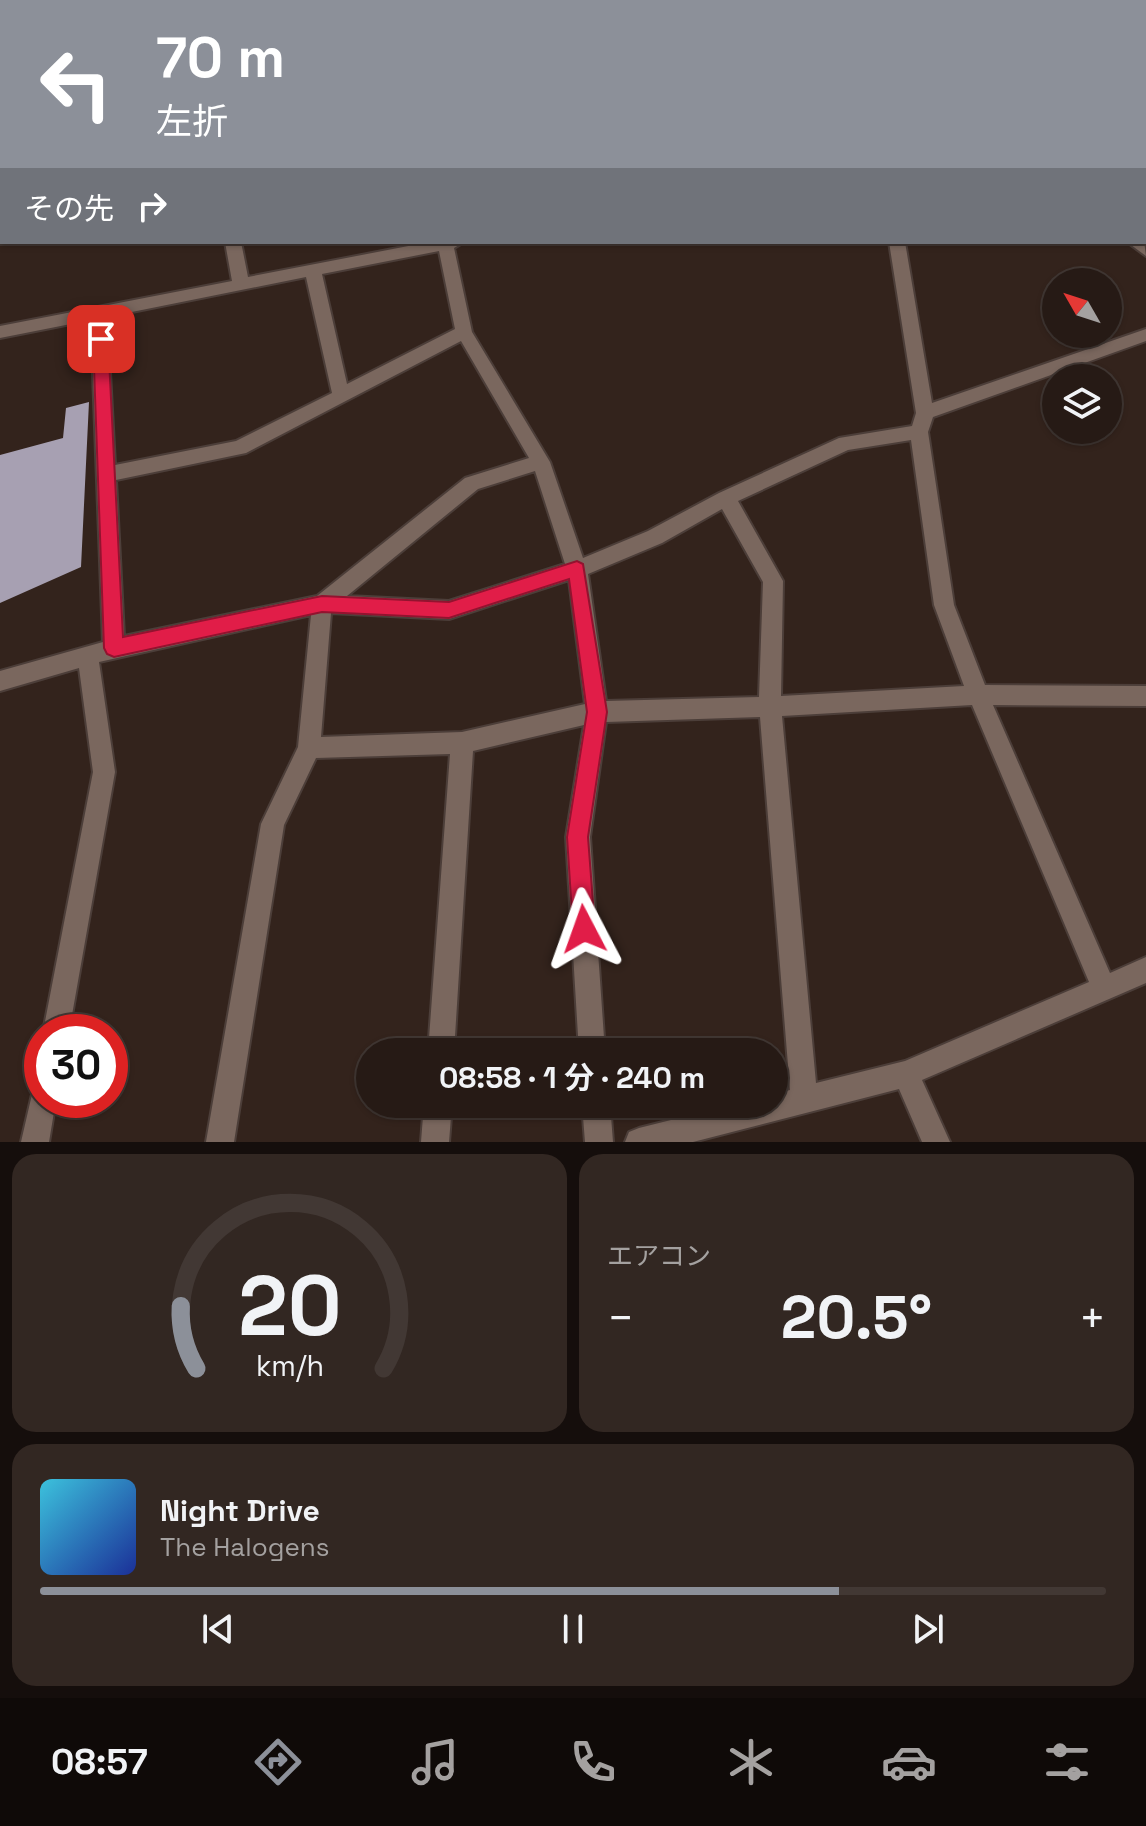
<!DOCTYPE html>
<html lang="ja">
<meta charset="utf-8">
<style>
:root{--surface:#261a15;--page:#322722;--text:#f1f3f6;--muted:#a4a1a0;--line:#423834;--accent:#8c9099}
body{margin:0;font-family:"Space Grotesk","Noto Sans JP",sans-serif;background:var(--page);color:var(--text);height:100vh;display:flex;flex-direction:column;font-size:30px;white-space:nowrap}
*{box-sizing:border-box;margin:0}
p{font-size:26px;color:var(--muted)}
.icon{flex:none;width:44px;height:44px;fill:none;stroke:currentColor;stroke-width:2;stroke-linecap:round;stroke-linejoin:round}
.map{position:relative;height:1142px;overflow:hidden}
.details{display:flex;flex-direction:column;gap:12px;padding:12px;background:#150e0c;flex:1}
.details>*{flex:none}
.guide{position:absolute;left:0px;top:0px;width:1146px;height:244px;box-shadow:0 2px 6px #0004,0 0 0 2px var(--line);background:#8c9099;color:#fff;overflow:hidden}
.needle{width:52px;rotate:309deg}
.controls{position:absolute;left:1042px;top:268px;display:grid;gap:16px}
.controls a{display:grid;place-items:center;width:80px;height:80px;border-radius:50%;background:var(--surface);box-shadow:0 2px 6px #0004,0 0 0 2px var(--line);font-size:40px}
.speed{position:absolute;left:24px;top:1014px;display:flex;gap:16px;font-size:40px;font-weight:700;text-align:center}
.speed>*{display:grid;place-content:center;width:104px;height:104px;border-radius:50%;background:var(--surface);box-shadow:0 2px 6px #0004,0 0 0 2px var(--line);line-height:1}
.speed .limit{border:12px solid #d22;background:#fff;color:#111}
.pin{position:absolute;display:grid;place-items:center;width:68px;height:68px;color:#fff;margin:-34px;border-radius:16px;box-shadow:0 4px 12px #0006}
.me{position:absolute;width:88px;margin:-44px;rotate:356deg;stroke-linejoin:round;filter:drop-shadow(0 0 6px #0008)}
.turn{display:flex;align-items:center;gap:28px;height:168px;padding:0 24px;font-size:36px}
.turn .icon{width:104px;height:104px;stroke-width:2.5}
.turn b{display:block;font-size:56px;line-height:68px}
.then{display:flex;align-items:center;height:76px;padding:0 24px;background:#0003;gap:16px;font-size:30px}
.big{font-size:60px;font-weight:700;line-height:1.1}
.details .tile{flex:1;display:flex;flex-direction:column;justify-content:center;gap:12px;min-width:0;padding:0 28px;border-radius:24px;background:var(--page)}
.details .dial{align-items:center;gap:0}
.dial svg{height:208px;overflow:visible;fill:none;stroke:var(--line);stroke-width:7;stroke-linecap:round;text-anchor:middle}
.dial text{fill:var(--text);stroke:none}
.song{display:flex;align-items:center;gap:24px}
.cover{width:96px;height:96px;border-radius:12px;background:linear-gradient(135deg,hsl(190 70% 55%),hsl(230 70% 35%))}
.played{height:8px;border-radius:4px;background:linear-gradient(90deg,var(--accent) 75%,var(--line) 75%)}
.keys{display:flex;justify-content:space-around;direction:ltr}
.heat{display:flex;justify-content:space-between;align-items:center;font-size:44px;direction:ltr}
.details .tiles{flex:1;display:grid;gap:12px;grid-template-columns:1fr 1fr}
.tile:last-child{grid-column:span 2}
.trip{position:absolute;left:356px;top:1038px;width:432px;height:80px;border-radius:40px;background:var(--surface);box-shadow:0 2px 6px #0004,0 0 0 2px var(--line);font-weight:700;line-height:80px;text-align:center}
.tab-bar{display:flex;height:128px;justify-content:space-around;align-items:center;background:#0f0a08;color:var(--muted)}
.tab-bar .icon{width:56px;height:56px}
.tab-bar .on{color:var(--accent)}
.tab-bar b{font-size:36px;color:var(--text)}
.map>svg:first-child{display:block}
.building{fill:#a7a0b2}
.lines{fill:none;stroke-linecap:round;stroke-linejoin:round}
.minor-casing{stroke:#4c3e39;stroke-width:4}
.minor{fill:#7a675e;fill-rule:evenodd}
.route{fill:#e11d48;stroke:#92132f;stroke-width:2}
</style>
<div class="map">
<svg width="1146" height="1142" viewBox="0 0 1146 1142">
<rect width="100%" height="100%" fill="#33231c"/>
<!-- building -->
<path class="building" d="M89 402 81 567 0 603V455L63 438 66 408Z"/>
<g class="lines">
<defs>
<path id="minor" d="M180 0H192V2H180Z
M865 0H877L878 2H866Z
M0 16H2V24H0Z
M1144 241 1146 256 1127 242H1144Z
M225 242H241L248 277 429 242H464L454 248 472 332 550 462 583 558 648 531 719 493 839 438 912 426 916 413 889 242H905L932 403 1146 329V341L933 417 928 432 954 605 985 685 1146 686V706L993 705 1110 973 1146 957V983L922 1080 950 1142H922L899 1089 693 1142H625L629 1132 639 1128 735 1104H774V1094L790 1090 760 717 606 722 590 837 605 1052H579L566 837 584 725 473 751 454 1052H428L450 754 316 758 284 825 234 1142H206L261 824 298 747 311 615 99 662 115 772 69 1032H43L93 772 79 668 0 691V671L103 642 91 320 0 338V326L232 281ZM439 251 455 329 347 384 322 274ZM306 277 332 393 236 441 115 465 107 317ZM461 341 529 458 465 478 317 596 124 636 116 480 246 453ZM911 440 934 605 964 686 781 696 783 581 738 501 848 450ZM535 471 565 564 449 601 347 596 478 489ZM722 509 763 582 759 697 606 701 588 574 662 543ZM569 580 585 704 462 732 321 737 331 613 449 619ZM972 705 1089 982 905 1061 816 1083 782 716Z
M42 1087V1100H56L49 1142H21L33 1090Z
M424 1104H452L449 1142H421Z
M582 1104H610L613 1142H585Z"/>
</defs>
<!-- minor casing -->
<use href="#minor" class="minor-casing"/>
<!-- minor -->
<use href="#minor" class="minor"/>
</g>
<!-- route -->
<path class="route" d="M101 334 108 339 123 637 322 596 449 602 577 561 583 564 607 712 588 837 595 929 592 937 584 940 576 937 573 929 567 837 587 712 569 579 449 618 322 612 114 657 107 654 104 648 93 339Z"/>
</svg>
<div class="controls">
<a><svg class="needle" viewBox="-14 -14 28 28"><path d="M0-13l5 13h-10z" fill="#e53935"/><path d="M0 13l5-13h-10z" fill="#a4a1a0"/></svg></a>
<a><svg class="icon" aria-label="layers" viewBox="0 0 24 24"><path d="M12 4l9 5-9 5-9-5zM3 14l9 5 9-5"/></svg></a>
</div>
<div class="speed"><div class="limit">30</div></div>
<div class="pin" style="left:101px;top:339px;background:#d93025"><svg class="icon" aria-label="arrive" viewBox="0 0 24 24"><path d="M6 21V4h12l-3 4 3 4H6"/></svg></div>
<svg class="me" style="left:584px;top:929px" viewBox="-20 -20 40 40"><path d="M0-17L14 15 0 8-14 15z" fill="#e11d48" stroke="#fff" stroke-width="4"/></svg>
<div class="trip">08:58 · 1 分 · 240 m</div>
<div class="guide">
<div class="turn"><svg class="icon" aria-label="left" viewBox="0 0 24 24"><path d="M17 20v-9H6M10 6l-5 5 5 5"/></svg><div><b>70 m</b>左折</div></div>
<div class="then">その先<svg class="icon" aria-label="right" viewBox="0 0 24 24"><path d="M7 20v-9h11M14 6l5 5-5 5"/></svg></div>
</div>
</div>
<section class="details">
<div class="tiles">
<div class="tile dial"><svg viewBox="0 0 100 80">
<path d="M14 69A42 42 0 1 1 86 69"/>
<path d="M14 69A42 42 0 0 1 8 45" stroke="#8c9099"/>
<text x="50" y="56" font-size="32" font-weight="700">20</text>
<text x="50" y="72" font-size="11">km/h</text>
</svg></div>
<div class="tile"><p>エアコン</p>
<div class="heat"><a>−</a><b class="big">20.5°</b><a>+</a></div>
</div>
<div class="tile">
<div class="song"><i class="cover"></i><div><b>Night Drive</b><p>The Halogens</p></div></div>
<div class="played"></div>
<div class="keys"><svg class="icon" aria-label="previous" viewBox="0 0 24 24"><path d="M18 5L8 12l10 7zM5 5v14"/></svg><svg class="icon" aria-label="pause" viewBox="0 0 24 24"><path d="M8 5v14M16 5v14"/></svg><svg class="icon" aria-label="next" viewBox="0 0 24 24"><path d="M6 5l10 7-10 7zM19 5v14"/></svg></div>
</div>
</div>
</section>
<nav class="tab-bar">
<b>08:57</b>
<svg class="icon on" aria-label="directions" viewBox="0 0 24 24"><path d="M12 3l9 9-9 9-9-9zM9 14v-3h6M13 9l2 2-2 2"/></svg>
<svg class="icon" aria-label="music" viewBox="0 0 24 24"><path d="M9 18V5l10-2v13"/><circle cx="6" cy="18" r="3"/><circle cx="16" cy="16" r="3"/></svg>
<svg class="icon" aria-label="phone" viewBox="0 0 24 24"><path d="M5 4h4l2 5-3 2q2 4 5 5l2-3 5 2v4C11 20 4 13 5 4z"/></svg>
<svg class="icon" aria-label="climate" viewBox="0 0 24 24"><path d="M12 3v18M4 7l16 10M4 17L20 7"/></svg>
<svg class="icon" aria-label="car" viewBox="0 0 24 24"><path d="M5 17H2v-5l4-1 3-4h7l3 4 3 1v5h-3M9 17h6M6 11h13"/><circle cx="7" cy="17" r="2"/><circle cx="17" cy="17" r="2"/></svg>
<svg class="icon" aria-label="filters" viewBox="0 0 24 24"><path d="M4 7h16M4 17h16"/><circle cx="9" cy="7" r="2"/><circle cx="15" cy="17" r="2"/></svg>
</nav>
